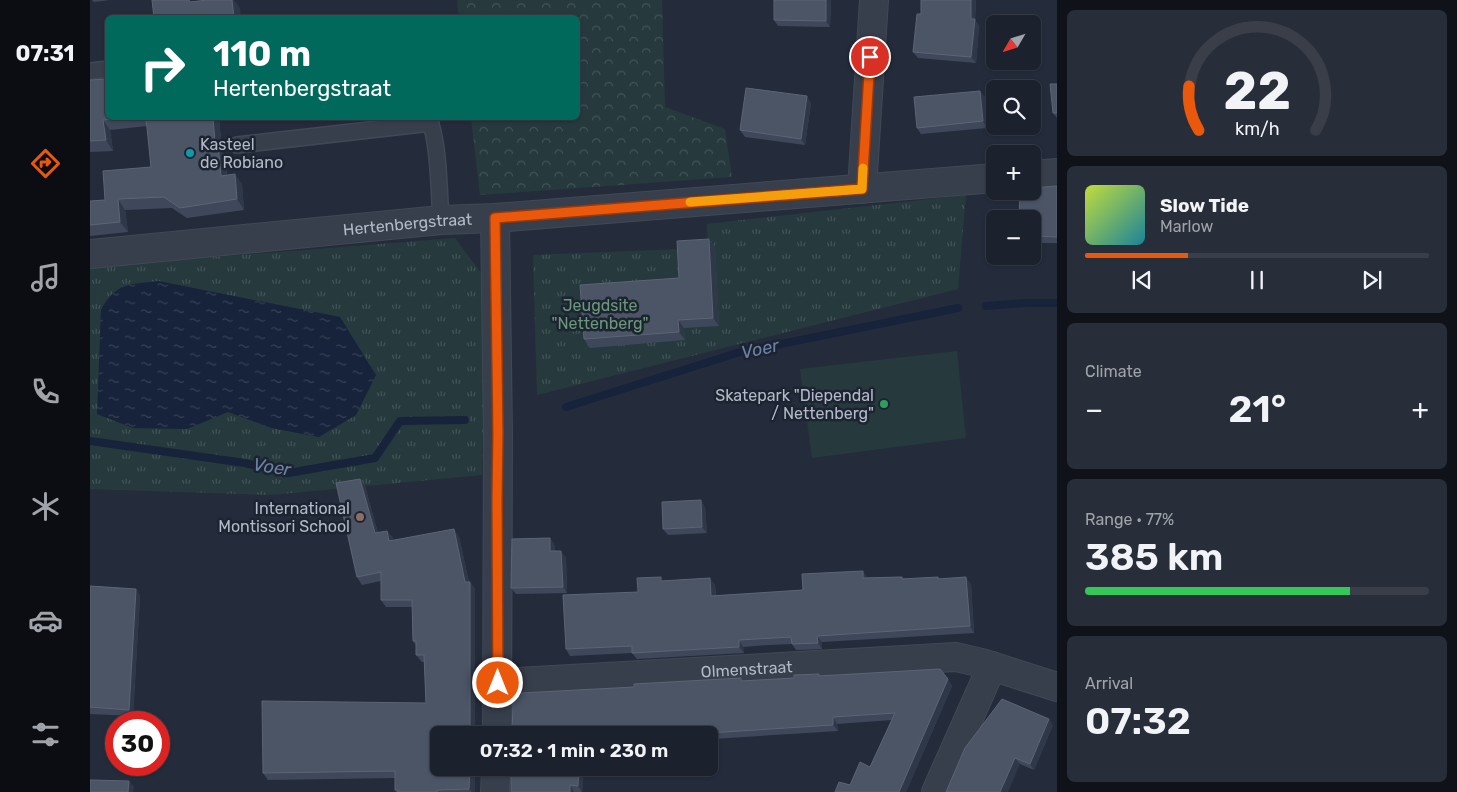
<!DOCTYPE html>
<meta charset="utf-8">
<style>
:root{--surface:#1b212d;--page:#282e39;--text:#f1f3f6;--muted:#a0a3aa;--line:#393e49;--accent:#ea580c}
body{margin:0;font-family:Rubik,sans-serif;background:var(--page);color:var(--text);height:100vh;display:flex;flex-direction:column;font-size:19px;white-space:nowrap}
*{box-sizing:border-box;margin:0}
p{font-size:16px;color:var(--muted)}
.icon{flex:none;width:28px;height:28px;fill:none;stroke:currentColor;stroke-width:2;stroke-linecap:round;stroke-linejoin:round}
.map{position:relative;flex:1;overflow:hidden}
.details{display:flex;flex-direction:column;gap:10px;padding:10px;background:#0f1219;width:400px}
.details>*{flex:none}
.hud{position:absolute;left:15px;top:15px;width:475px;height:105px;border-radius:8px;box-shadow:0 1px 4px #0004,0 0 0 1px var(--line);background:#00695c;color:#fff;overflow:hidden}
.needle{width:32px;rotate:231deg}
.fabs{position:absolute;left:896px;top:15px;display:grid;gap:10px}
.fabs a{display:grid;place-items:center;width:55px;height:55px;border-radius:8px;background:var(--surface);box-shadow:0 1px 4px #0004,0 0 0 1px var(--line);font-size:25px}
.speed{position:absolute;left:15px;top:711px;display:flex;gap:10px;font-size:25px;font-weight:700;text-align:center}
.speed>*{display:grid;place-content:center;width:65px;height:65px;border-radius:50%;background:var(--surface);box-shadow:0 1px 4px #0004,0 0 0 1px var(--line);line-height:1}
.speed .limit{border:8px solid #d22;background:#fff;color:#111}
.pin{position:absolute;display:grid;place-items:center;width:42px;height:42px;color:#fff;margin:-21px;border:2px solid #fff;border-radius:50%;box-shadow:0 1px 5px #0007}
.me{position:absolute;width:55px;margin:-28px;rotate:0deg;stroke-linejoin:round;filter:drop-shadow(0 0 4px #0008)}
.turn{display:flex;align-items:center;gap:18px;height:105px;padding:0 25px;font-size:22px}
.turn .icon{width:65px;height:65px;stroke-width:2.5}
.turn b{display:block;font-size:35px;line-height:42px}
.big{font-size:38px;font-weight:600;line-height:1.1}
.details .card{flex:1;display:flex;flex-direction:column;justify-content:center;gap:8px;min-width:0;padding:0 18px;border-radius:8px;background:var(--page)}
.details .dial{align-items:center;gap:0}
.dial svg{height:130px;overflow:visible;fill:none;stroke:var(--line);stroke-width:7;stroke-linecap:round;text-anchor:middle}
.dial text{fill:var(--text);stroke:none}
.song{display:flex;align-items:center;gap:15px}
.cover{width:60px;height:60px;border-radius:8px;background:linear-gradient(135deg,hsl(70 70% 55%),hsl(190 70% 35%))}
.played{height:5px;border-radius:2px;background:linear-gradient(90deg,var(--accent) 30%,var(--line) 30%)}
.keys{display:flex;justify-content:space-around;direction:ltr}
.heat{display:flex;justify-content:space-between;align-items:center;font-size:28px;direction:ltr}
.charge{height:8px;border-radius:4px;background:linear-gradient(90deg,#34c759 77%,var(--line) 0)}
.trip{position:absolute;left:340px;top:726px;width:288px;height:50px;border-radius:8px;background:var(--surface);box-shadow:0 1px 4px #0004,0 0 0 1px var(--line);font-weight:600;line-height:50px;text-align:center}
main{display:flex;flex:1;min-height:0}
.menu{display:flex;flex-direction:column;width:90px;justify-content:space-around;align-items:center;background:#0b0d12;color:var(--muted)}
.menu .icon{width:35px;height:35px}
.menu .active{color:var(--accent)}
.menu b{font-size:22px;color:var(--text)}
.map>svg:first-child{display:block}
.grass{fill:url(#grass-tufts);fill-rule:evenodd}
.forest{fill:url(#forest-crowns)}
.pitch{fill:#26393d}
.water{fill:url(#water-ripples)}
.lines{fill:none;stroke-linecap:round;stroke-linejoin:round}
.stream{stroke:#17233a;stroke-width:8}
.service-casing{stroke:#414855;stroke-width:18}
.minor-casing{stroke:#414855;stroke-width:30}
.service{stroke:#383f4c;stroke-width:15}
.minor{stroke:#383f4c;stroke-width:28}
.wall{fill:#3f485a}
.shaded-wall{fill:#2f3849}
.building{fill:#4b5566;stroke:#5c6475}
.route-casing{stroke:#983908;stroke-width:12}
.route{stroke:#ea580c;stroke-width:9}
.slow{stroke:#f59e0b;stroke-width:9}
.culture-dot{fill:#0f9aa8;stroke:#1d2431;stroke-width:2}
.leisure-dot{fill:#2e9e5b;stroke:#1d2431;stroke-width:2}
.education-dot{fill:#8d6e63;stroke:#1d2431;stroke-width:2}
.labels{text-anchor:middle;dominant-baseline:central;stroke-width:5;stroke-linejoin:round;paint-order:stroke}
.poi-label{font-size:16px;fill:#b3b9c8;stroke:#1d2431;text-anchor:end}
.street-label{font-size:16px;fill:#b3b9c8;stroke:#1d2431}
.park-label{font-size:16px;fill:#6b9879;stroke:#1d2431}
.water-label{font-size:18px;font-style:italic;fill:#6d81a6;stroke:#1d2431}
</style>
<main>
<nav class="menu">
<b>07:31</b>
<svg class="icon active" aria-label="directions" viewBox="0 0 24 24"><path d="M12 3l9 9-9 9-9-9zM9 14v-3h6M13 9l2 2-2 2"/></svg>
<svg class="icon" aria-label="music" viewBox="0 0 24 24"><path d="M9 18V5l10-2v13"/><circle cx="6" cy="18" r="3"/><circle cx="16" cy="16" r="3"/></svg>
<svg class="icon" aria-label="phone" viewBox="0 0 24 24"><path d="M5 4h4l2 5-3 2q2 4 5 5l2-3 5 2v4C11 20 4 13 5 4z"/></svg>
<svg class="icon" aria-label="climate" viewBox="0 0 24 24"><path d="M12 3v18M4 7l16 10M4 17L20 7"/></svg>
<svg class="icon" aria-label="car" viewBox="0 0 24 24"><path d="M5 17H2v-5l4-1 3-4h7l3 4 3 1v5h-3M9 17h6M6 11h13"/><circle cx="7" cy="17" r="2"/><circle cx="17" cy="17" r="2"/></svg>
<svg class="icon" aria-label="filters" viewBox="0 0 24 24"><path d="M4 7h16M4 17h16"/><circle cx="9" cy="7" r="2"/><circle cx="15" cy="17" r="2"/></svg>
</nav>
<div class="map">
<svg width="967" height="792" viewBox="0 0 967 792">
<defs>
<pattern id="grass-tufts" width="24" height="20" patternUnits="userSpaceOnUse" patternTransform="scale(1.25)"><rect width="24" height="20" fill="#26393d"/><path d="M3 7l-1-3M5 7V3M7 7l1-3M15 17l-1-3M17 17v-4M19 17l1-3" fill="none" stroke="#435458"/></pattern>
<pattern id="forest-crowns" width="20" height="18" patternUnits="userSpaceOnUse" patternTransform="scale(1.25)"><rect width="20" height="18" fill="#26393d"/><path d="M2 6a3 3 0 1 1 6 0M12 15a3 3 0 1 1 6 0" fill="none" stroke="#435458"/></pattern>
<pattern id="water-ripples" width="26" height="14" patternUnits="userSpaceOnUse" patternTransform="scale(1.25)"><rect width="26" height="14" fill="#17233a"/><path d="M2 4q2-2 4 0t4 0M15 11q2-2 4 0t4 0" fill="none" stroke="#364155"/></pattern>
</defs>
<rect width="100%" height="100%" fill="#242c3c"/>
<!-- grass -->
<path class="grass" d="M876 195 868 289 447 395 443 255 618 248 617 224Z
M365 238 396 280 392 475 181 495 0 489V267ZM68 281 250 317 229 437 182 428 138 412 43 428 8 414 11 310C26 282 40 285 68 281Z"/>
<!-- forest -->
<path class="forest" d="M367 0H572L575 107 635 129 642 177 390 195 381 118H488V18L369 17Z"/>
<!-- pitch -->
<path class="pitch" d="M867 351 876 438 722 458 710 369Z"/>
<!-- water -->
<path class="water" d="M68 281 250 317 286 375 266 415 229 437 182 428 138 412 97 429 43 428 7 414 11 310C26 282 40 285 68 281Z"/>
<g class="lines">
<!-- stream -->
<path class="stream" d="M896 306 935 303H967
M476 407 647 353 868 308
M0 441 155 463 198 473 285 458 310 421 375 420"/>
<defs>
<path id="service" d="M0 71 18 69
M338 118C349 137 349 195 351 220
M147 145 341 123"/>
<g id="minor">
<path d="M942 175 967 173"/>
<path d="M772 189 784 0"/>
<path d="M405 218 408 434 407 735"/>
<path id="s1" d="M0 254 351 220 405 218 905 178"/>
<path id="s2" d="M408 683 866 657 892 663 967 687"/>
<path d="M405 792 406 768"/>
<path d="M846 792 902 666"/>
</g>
</defs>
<!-- service casing -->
<use href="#service" class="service-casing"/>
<!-- minor casing -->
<use href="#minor" class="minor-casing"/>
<!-- service -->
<use href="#service" class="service"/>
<!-- minor -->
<use href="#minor" class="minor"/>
</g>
<!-- wall -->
<path class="wall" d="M2 0H20L4 2Z
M684 0H741L740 27 688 26 684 20Z
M831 0H886L885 20 889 26 886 63 828 58 823 52 831 14Z
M0 80 18 118H129L132 151 135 155 137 175 152 184 154 210 97 218 82 208 35 210 38 232 0 236V201L15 200 61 167 57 126 20 130 23 151 0 152Z
M967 84V118L963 113Z
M895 97 897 128 831 134 827 128Z
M721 103 715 145 655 137 650 130Z
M967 186V243H948L944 236V231H942V219Z
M625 247 629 326 594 328 595 340 500 348 494 339 589 278Z
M275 486 288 533 297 531 303 538V540L369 537 379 582H380L385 589V735H349L385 768V792H306L305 790V778L178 780 173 773 336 703 334 662H332L326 655V645L323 641 322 607H296L291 600V581L272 585 267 577Z
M615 507 617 533 578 535 573 529Z
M460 538 464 544 465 551 476 558 477 593 426 594 421 588Z
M777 577V578L812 577 814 579 848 577 850 579 881 584 884 633 732 642V649L706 650 702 644 678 645 653 647 654 653 547 659 542 653 480 656 476 649 548 592 574 581 625 585 626 596 713 590Z
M0 586 46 589 50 596 43 716 0 714Z
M850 669 862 686 816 792 760 785 780 767 802 720 747 724 748 731 623 739V744L619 745V735H422L653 681Z
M963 725 944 770 930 764 875 748Z
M494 768 492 792H421Z"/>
<!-- shaded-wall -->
<path class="shaded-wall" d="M142 0H144L150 8 151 18H144Z
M736 0H741L740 27 736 21Z
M881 0H886L885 20 889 26 886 63 881 57Z
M890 91 895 97 897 128 893 121Z
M717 96 721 103 715 145 711 139Z
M123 118H129L132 151 135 155 138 187 131 176 125 142Z
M13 120 20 130 23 151 16 140Z
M145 174 152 184 154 210 147 199Z
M28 199 35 210 38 232 30 222Z
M619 239 625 247 629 326 623 318Z
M588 320 594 328 595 340 589 332Z
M270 479 275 486 290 541 285 533Z
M611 500 615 507 617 533 612 527Z
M364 529 369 537 380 587V582L385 589V735H380L375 582Z
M297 531 303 538 304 548 299 541Z
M460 538 464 544 465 558 460 551Z
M471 551 476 558 477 593 473 587Z
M773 571 777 577 778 584 773 578Z
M876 577 881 584 884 633 880 626Z
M620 578 625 585 626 602 621 596Z
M46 589 50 596 43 716 39 710Z
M727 636 732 642V649L728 643Z
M649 640 653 647 654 653 649 647Z
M858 679 862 686 816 792H809Z
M743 717 747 724 748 731 743 725Z
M959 719 963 725 944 770 940 764Z
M619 733 623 739V744L619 738Z
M925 758 930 764 918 792H910Z
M380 768H385V792H382L379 789Z
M489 768H494L492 792 488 786Z
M39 781 44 787 43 792H38Z
M480 785 484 792H480Z"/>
<!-- building -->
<path class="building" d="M62 0H99L100 2 117 0H142L144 18H64Z
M684 0H736V21L684 20Z
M831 0H881V19H885L881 57 823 52 827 14H831Z
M18 79V118H33L13 120 16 140 0 141V80Z
M960 84H967V113H963Z
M656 88 717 96 711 139 650 130Z
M890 91 893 121 827 128 824 97Z
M56 118H123L125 142 128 144 131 176 145 174 147 199 90 208 74 197 28 199 30 222 0 225V201L15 200 13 171 61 167Z
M967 186V237L944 236V224H942V219H929L930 191H942V188Z
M619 239 623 318 588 320 589 332 494 339 490 285 589 278 587 241Z
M270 479 285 533 297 531 299 541 364 529 375 582H380V735H349V768H380L379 789 347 790V792H308V790H305V771L173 773 172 701 336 703 334 655H326V641H323L322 600H291V572L267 577 246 483Z
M611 500 612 527 573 529 572 502Z
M460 538V551H471L473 587 421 588 422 539Z
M773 571V578L812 577V579L848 577V579L876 577 880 626 727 636 728 643 702 644 701 637 649 640V647L542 653V646L476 649 473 595 548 592 547 578 571 577V581L620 578 621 596 713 590 712 574Z
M0 586 46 589 39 710 0 707Z
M850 669 858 679 809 792H745L749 782 760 785 770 762 780 767 805 713 743 717V725L619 733V738V735H422L423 700 431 693 544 687V684L651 678V681L704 678V675L729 674V676Z
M912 699 959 719 940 764 925 758 910 792H856L875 748Z
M421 768H489L488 786 480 785V792H421Z
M0 780 39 781 38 792H0Z"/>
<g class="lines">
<defs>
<path id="route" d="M408 683 407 498 408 434 405 218 772 189 780 57"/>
</defs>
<!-- route casing -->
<use href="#route" class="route-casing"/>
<!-- route -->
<use href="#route" class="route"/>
<!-- slow -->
<path class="slow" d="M600 202 772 189 773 168"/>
</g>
<!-- markers -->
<circle class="culture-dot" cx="100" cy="153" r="5"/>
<circle class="leisure-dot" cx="794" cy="404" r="5"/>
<circle class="education-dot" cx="270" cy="517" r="5"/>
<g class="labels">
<!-- poi labels -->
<g class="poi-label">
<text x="110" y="144" text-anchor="start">Kasteel<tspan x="110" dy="18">de Robiano</tspan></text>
<text x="784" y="395">Skatepark "Diependal<tspan x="784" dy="18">/ Nettenberg"</tspan></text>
<text x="260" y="508">International<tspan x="260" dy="18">Montissori School</tspan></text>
</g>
<!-- street labels -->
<g class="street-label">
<text stroke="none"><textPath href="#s1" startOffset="319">Hertenbergstraat</textPath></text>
<text stroke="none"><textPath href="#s2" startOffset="249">Olmenstraat</textPath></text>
</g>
<!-- park labels -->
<g class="park-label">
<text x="510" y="305">Jeugdsite<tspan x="510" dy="18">"Nettenberg"</tspan></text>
</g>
<!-- water labels -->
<g class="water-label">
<text transform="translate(670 349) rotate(-12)">Voer</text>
<text transform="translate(182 467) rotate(9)">Voer</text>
</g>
</g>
</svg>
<div class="fabs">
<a><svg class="needle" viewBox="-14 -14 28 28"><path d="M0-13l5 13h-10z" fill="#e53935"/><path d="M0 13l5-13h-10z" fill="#a0a3aa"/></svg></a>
<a><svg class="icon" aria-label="search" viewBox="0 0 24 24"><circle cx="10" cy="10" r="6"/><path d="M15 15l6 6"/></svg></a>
<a>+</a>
<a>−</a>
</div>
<div class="speed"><div class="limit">30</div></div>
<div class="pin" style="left:780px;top:57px;background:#d93025"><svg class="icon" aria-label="arrive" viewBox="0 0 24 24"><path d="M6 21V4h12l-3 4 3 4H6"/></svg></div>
<svg class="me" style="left:408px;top:683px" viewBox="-20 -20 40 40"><circle r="17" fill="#ea580c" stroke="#fff" stroke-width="3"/><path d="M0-11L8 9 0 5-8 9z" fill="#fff"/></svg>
<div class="trip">07:32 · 1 min · 230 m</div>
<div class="hud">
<div class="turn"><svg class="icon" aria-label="right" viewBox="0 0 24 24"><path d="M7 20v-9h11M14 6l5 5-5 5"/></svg><div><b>110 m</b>Hertenbergstraat</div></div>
</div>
</div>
<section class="details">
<div class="card dial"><svg viewBox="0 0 100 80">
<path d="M14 69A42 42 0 1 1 86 69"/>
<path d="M14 69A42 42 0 0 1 8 42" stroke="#ea580c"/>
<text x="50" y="56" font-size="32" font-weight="700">22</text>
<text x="50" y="72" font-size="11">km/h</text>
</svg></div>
<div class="card">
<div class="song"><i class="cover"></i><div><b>Slow Tide</b><p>Marlow</p></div></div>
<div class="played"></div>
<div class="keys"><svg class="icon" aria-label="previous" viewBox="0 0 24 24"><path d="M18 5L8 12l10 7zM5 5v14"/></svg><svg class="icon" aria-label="pause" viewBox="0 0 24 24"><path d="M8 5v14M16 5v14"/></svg><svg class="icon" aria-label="next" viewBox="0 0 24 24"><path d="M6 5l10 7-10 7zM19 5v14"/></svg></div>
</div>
<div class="card"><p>Climate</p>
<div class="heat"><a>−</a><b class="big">21°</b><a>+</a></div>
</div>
<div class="card"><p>Range · 77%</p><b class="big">385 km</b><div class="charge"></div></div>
<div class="card"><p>Arrival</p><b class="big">07:32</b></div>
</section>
</main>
